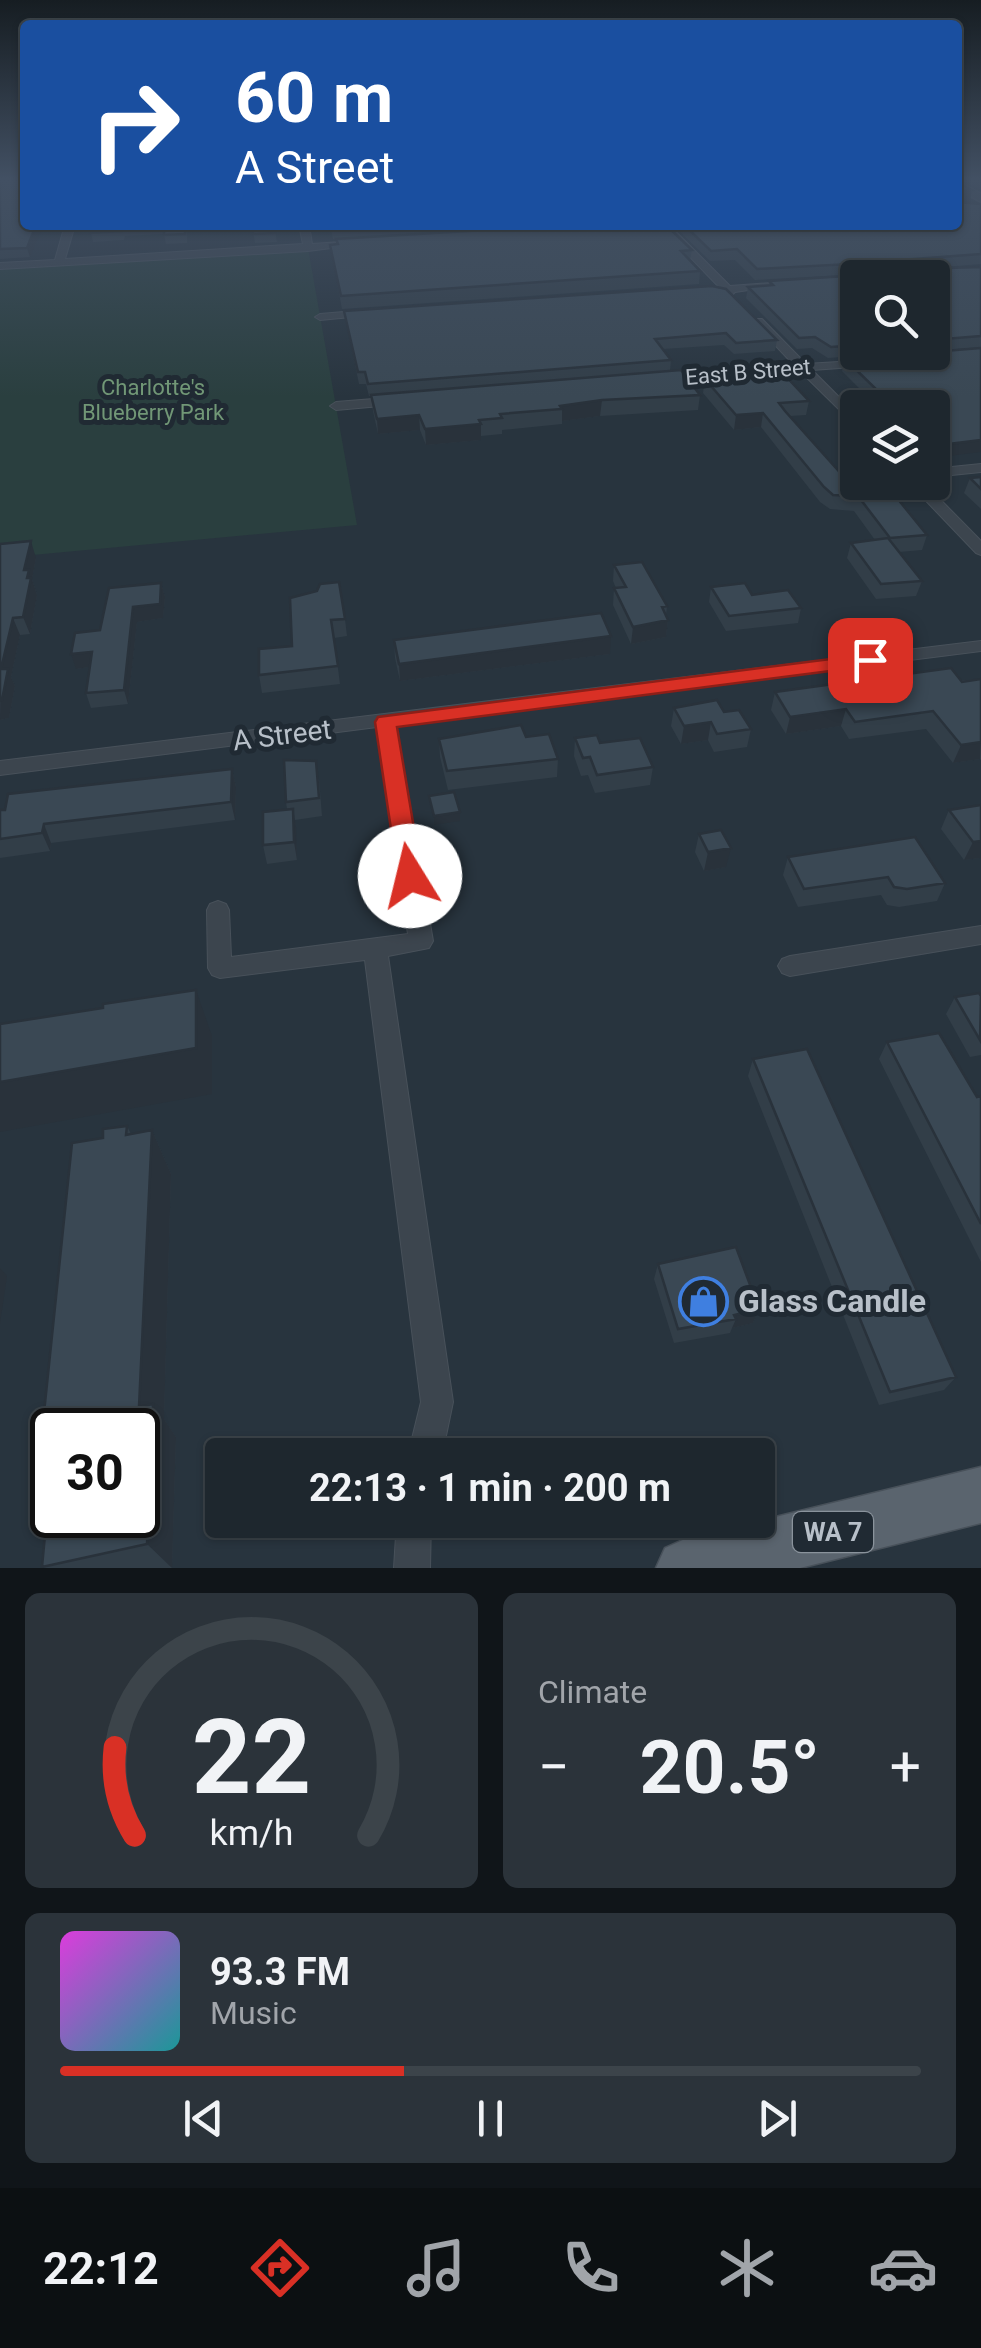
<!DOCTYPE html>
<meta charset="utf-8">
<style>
:root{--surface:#1e272e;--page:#2b333a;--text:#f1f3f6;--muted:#a1a5aa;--line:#3c444a;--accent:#d93025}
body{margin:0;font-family:Roboto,sans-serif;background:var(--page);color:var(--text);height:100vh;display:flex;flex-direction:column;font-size:38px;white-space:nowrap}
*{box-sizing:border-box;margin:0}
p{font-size:32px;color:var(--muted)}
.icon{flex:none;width:55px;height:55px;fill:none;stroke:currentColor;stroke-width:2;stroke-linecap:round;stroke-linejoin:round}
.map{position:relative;height:1568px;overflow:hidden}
.sheet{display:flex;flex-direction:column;gap:25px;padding:25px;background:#101519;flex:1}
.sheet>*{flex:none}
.banner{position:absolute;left:20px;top:20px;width:942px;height:210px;border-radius:10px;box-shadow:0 2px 8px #0004,0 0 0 2px var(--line);background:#1a4fa0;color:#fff;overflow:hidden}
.buttons{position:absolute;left:840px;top:260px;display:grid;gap:20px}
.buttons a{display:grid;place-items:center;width:110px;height:110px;border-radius:10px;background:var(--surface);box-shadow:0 2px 8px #0004,0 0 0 2px var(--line);font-size:50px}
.speed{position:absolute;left:30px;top:1408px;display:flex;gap:20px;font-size:50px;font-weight:700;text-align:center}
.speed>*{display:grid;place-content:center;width:130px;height:130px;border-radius:50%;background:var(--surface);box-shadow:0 2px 8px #0004,0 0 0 2px var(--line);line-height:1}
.speed .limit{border:5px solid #111;border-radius:15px;background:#fff;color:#111}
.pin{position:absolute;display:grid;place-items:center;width:85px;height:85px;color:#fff;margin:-42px;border-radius:20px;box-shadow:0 5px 15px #0006}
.me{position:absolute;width:110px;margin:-55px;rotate:351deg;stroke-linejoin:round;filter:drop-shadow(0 0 8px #0008)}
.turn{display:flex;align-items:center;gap:35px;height:210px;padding:0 50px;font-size:45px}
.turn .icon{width:130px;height:130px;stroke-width:2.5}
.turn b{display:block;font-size:70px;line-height:85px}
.big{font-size:75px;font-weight:700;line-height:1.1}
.sheet .card{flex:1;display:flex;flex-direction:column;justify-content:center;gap:15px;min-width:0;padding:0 35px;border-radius:15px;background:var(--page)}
.sheet .dial{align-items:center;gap:0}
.dial svg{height:260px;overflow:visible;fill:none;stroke:var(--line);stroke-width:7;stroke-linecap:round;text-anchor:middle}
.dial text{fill:var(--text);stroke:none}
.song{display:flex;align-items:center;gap:30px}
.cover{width:120px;height:120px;border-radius:15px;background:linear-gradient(135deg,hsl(300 70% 55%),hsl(180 70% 35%))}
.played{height:10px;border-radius:5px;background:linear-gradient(90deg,var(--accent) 40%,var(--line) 40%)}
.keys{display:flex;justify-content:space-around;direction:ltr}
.heat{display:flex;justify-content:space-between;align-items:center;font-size:55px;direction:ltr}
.sheet .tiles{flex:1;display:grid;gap:25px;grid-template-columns:1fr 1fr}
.card:last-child{grid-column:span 2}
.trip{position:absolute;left:205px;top:1438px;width:570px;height:100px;border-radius:10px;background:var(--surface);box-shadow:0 2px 8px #0004,0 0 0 2px var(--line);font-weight:700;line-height:100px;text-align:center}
.dock{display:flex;height:160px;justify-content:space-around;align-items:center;background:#0c1012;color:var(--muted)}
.dock .icon{width:70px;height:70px}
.dock .active{color:var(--accent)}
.dock b{font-size:45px;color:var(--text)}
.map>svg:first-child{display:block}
.green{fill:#2a3f3f}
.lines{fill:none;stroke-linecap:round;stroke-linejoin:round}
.minor-casing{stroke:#48515a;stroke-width:2}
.tertiary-casing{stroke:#48515a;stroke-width:3}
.primary-casing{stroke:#48515a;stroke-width:3}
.minor{fill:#3c454e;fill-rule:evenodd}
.tertiary{fill:#3c454e;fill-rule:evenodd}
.primary{fill:#5a646e;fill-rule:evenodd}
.wall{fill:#323e48}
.shaded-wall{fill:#29323b}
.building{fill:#3a4854;stroke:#29323b;stroke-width:2.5}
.route{fill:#d93025;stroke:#8d1f18;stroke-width:2.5}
.labels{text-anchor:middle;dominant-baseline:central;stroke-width:10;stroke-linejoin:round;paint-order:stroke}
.far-street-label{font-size:22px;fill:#b8c0c9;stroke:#202a33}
.far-park-label{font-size:22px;fill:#719776;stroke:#202a33}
.shield{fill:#202a33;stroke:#8a939c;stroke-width:2.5}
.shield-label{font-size:25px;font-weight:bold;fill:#b8c0c9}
.street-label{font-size:28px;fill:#b8c0c9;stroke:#202a33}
.near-poi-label{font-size:32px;font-weight:bold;fill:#b8c0c9;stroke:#202a33;text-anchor:start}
</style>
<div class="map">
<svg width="981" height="1568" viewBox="0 0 981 1568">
<rect width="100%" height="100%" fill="#28343e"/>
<!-- green -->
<path class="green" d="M308 248 357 525 0 558V266Z"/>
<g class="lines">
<defs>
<path id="minor" d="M65 225H75L65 259 303 244 299 225H309L312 244 357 241 362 244 308 251 0 269V263L55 260Z
M659 225H669L730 286 772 283 777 286 735 292 731 296 725 292 697 293V289L719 287Z
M368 310 372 311V315L320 320 315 317 320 314Z
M754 319H762L806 364 871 360V364L867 366 812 370 858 416V428L800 371 662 383 656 379 662 375 794 365 754 323Z
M399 397 403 398V404L336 410 330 406 336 402Z
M981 464V472L932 477V469Z
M908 482H923L981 541V555L976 553Z
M981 641V651L396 725 433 941 429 948 388 956 453 1402 442 1455H408L421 1402 365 960 220 978 212 975 208 968 207 910 210 904 218 901 226 904 229 910 231 957 408 934 377 727 0 775V761Z
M981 926V944L790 976 782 973 778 966 782 959 790 956Z
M397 1520H431L430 1568H394Z"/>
<path id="tertiary" d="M958 182 981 194V202L958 189Z"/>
<path id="primary" d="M981 1467V1523L800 1568H656L665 1548 685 1539Z"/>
</defs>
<!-- minor casing -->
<use href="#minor" class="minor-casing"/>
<!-- tertiary casing -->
<use href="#tertiary" class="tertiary-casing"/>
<!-- primary casing -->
<use href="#primary" class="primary-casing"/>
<!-- minor -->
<use href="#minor" class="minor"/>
<!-- tertiary -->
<use href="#tertiary" class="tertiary"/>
<!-- primary -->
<use href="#primary" class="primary"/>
</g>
<!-- wall -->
<path class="wall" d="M0 177H25L30 257 0 259Z
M958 177H981V190L960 179 958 180 959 183 972 190 970 200 958 202 981 204V264L919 269 981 267V347L932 351V278H858V352H911L828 358 812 348 797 349 746 298 748 287 769 286V281L861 274 755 280 735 260 710 261 673 225H958Z
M93 225H209L208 230 187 231V243L166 244 164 234 125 236 124 240 93 242 91 233Z
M252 225H274L277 242 255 243Z
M330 225H666L692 250 690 261 700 271 699 284 342 309 330 245H337L336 239 413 235 333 239Z
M712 286 777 340 775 351 734 354 724 345 663 349 671 360 670 371 700 395 698 410 600 416 562 421V424L502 430V434L481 436V440L426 445 420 430 378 434 373 411 371 396H369L366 384H359L344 311Z
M845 359 932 408H871L865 401 866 395 842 371Z
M705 379 809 401 806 415 790 416 844 477 858 482 927 535 922 550 899 552 922 581 916 596 876 599 847 558 851 543 875 540 854 511 830 509 820 502 761 427 734 430 703 393Z
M981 477V509L964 493 970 478Z
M0 544 36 558 32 579 37 595 30 634 20 635 11 677 15 686 9 718 0 720Z
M614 565 667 606 666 615 668 620 666 637 631 644 613 605 614 588H616L613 581Z
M161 583 165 597 163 618 137 622 128 704 91 708 86 693 89 667 76 669 100 630Z
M711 587 752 595 801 608 798 623 726 631 709 602Z
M290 598 345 619 347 636 334 638 340 684 262 693 259 675 292 646Z
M394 640 610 654 400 681 395 658Z
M981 679V760L980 759 953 763 926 729 849 739 841 726 786 734 771 710 775 692Z
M674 708 724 712 751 729 747 747 714 752 708 740 681 744 671 726Z
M526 737 558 759 557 777 448 790 440 757 439 739Z
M575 738 600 743 653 767 650 785 595 793 588 775 581 776 574 756Z
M232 769 236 787 235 820 51 843 50 851 0 858V810Z
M319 779 322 816 295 820 297 860 267 864 263 845 287 809 286 802Z
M981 805V858L964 860 941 829 949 810Z
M699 834 726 867 704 871 695 852Z
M788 857 945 883 937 901 899 907 887 905 881 895 798 907 783 875Z
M981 996V1055L970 1057 946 1014 955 997Z
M887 1042 977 1097 981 1096V1262L879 1059Z
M753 1059 956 1377 944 1390 879 1405 748 1076Z
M127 1126 131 1134 152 1130 171 1174 164 1419 176 1437 172 1568H44L42 1567 138 1430H52V1443L42 1432 103 1138Z
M658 1264 759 1309 753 1323 732 1328 730 1333 674 1343 654 1279Z"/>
<!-- shaded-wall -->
<path class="shaded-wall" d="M972 190 970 200 958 201 960 191Z
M36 225H43L30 257 27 248Z
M602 400 600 416 562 421V409L560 406Z
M763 413 761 427 734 430 736 415Z
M419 415 420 430 378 434 377 419Z
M481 424V440L426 445 425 429Z
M981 440V452L932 458V446Z
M31 541 36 558 32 579 37 595 30 634 23 617 24 570Z
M161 583 165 597 163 618 137 622 128 704 124 690 133 607Z
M13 618 20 635 11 677 15 686 9 718 0 720 1 669Z
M668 620 666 637 631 644 633 627Z
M611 636 610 654 400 681 399 664Z
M92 652 96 666 76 669 71 654Z
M846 709 841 726 786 734 790 717Z
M711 722 708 740 681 744 684 726Z
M981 742 980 759 953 763 961 745Z
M232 769 236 787 235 820 231 802Z
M293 809 296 827 297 860 294 842Z
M460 812V821L434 825V816Z
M44 824 51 843 50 851 42 833Z
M981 841V858L964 860 973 842Z
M731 848 726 867 704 871 708 852Z
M196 990 212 1036V1094L0 1132V1082Z
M152 1130 171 1174 164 1419 176 1437 172 1568 147 1544 139 1407Z
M0 1268 7 1276 0 1324Z
M759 1309 753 1323 732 1328 736 1319 734 1315Z"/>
<!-- building -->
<path class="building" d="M0 177H25V225H36L27 248 0 249Z
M958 177 959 183 972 190 960 191 958 202 981 204V254L887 261 880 270 981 267V336L932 340V278H858V345L831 347 815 337 799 338 748 287 773 285 769 281 861 275 867 263 757 269 737 249 711 251 684 225H958Z
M93 225H163L123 227 122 231 91 233Z
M164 225H185V234L164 235Z
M252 225H274L275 233 253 234Z
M331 225H405L332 229Z
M570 225H666L692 250 681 251 700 271 341 296 330 245 338 244 336 239Z
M712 286 726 289 777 340 736 343 726 333 655 339 671 360 368 384 365 372H358L344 311Z
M981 348V440L932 446V408H887L868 389 875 388 845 359Z
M779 369 809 401 779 403 785 411 844 477 857 476 858 482H884L927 535 890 538 858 496 833 495 824 487 763 413 736 415 705 379Z
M681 370 700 395 602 400 560 406 562 409 500 414 502 418 479 420 481 424 425 429 419 415 377 419 371 395Z
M981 477V489L970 478Z
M888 538 922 581 881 584 851 543Z
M31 541 24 570H29L27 578H31L23 617 13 618 1 669H8L2 700 0 701V544Z
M642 562 667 606 662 607 668 620 633 627 614 588 626 587 614 565Z
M339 582 345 619 331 620 338 666 259 675V649L292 646 290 598 317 591 320 584Z
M161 583 160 604 133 607 124 690 86 693 92 652 71 654 75 633 100 630 109 588Z
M745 583 752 595 788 590 801 608 729 616 711 587Z
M601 613 611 636 399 664 394 640Z
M951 668 962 682 981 679V742L961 745 933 711 855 722 846 709 790 717 775 692Z
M717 700 724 712 739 710 751 729 717 734 711 722 684 726 674 708Z
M521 725 526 737 549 734 558 759 447 771 439 739Z
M597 735 600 743 640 738 653 767 597 775 590 757 583 758 575 738Z
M284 760 316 761 319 798 286 802Z
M232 769 231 802 44 824 42 833 0 839V810H5L8 794Z
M454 792 460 812 434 816 429 796Z
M981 805V841L973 842 949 810Z
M293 809 294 842 263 845V812Z
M721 830 731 848 708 852 699 834Z
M915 837 945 883 907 889 894 887 888 877 804 889 788 857Z
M196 990V1048L0 1082V1024L103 1008V1004Z
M979 993 981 996 980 1040 955 997Z
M939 1033 977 1097 981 1096V1224L887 1042Z
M807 1049 956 1377 890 1392 753 1059Z
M127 1126 126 1135 152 1130 139 1407 153 1404 147 1544 42 1567 52 1460V1515H138V1430L55 1429 42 1432 72 1143 103 1138V1129Z
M736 1247 759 1309 734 1315 736 1319 678 1329 658 1264Z"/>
<!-- sky -->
<linearGradient id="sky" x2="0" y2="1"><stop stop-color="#161d22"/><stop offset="0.45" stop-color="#425063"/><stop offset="1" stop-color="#425063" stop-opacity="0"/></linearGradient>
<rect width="981" height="397" fill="url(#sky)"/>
<!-- route -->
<path class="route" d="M870 654 880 660 877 665 397 727 422 876 419 882H401L398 876 375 722 378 717Z"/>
<!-- icons -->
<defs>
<symbol id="shop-ring" viewBox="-11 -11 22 22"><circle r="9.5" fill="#202a33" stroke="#3f7fe0" stroke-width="1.5"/><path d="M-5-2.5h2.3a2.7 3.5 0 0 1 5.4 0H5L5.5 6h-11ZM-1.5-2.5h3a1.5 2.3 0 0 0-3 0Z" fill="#3f7fe0"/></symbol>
</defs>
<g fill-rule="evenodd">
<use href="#shop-ring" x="676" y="1274" width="55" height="55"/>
</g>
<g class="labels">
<!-- far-street labels -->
<g class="far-street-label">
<text transform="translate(748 372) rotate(-5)">East B Street</text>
</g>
<!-- far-park labels -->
<g class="far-park-label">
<text x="153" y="387">Charlotte's<tspan x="153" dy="25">Blueberry Park</tspan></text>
</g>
<!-- shield labels -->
<rect class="shield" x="793" y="1512" width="80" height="40" rx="8"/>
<g class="shield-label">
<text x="833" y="1532">WA 7</text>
</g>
<!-- street labels -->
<g class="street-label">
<text transform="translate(282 735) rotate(-7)">A Street</text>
</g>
<!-- near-poi labels -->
<g class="near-poi-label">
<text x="738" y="1301">Glass Candle</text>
</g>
</g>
</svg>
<div class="buttons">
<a><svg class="icon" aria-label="search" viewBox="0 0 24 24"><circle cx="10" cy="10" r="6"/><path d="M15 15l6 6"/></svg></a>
<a><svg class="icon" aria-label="layers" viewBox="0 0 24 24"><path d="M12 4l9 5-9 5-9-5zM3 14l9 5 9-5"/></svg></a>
</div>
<div class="speed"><div class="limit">30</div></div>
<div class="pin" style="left:870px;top:660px;background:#d93025"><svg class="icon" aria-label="arrive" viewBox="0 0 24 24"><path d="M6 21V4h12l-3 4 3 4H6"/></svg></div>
<svg class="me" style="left:410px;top:876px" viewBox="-20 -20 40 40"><circle r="19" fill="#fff"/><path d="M0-13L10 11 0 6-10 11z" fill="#d93025"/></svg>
<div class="trip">22:13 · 1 min · 200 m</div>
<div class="banner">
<div class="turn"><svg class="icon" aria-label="right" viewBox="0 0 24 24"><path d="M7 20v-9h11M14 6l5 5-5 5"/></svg><div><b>60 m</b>A Street</div></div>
</div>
</div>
<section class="sheet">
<div class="tiles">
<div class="card dial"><svg viewBox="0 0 100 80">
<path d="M14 69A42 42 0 1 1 86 69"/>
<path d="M14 69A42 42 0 0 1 8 42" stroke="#d93025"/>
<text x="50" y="56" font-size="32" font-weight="700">22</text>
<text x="50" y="72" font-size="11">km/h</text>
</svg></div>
<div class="card"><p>Climate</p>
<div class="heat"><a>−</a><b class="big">20.5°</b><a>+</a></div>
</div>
<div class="card">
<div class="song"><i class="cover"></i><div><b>93.3 FM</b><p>Music</p></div></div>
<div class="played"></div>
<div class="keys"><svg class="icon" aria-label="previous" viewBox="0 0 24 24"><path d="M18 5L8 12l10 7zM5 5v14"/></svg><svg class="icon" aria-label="pause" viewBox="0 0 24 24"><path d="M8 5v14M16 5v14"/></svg><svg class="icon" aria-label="next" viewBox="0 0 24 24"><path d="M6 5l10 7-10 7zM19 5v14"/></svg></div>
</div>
</div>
</section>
<nav class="dock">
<b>22:12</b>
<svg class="icon active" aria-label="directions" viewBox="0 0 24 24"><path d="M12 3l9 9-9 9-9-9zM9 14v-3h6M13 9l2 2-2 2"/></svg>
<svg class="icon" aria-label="music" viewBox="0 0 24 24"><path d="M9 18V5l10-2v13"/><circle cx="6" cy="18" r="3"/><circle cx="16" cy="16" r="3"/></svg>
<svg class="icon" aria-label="phone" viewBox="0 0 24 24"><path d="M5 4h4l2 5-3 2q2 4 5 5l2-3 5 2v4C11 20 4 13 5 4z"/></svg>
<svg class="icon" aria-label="climate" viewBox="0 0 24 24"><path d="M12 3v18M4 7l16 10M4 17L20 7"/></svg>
<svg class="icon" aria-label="car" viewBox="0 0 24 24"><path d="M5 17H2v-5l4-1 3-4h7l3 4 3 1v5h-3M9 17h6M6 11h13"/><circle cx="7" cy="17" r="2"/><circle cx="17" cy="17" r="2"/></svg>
</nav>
